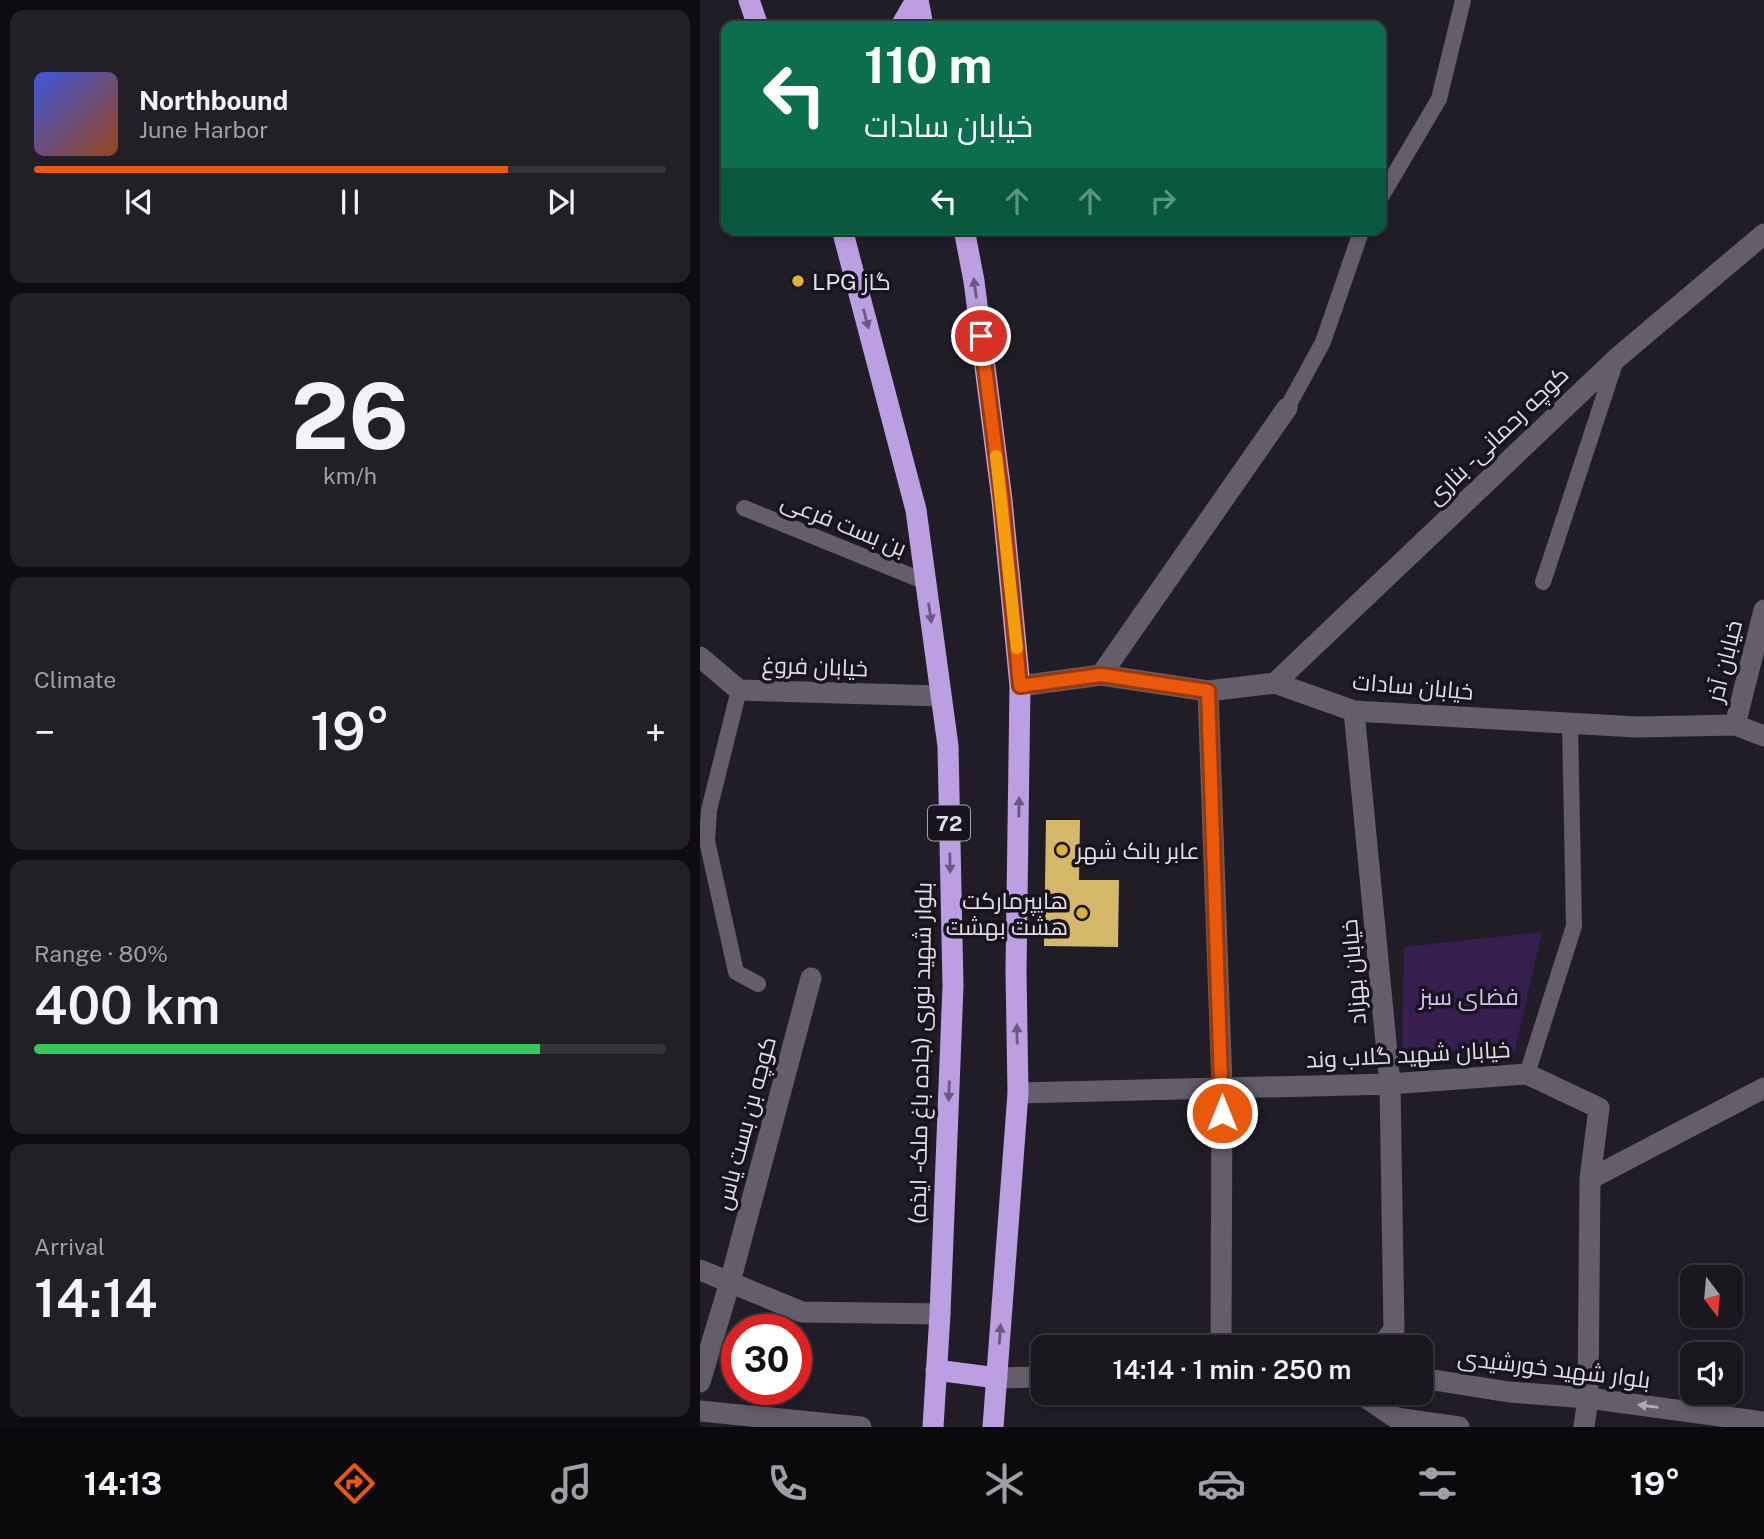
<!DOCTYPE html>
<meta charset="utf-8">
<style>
:root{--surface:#19161d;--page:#221f26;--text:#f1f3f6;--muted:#9f9fa4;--line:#37353b;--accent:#ea580c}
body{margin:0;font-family:"Public Sans",Cairo,sans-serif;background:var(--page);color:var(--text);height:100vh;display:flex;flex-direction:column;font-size:26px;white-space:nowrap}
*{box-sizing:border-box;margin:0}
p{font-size:23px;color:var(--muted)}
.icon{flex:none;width:38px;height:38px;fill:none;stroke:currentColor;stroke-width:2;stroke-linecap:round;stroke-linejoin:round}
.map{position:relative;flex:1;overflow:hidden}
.panel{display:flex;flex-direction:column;gap:10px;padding:10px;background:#0e0c10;width:700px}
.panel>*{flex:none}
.top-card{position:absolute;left:21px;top:21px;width:665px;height:214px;border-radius:14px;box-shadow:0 4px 10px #0003,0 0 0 2px var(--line);background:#0b6e4f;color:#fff;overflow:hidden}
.needle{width:46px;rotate:164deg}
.tools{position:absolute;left:980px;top:1265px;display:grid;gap:14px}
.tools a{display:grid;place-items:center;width:63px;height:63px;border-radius:14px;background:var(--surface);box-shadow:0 4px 10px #0003,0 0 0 2px var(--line);font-size:35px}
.speed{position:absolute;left:21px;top:1314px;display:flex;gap:14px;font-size:35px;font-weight:700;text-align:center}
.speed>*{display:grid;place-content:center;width:91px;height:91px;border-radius:50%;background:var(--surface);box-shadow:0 4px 10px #0003,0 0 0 2px var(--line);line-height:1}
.speed .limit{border:10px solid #d22;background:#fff;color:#111}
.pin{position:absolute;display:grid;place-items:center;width:60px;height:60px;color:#fff;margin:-30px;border:4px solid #fff;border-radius:50%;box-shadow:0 2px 7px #0007}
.me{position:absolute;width:77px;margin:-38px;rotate:0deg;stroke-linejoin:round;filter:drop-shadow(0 0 5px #0008)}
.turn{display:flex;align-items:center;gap:24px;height:147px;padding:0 28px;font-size:32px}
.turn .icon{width:91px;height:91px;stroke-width:2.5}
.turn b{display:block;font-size:49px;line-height:60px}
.lanes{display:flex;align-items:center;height:66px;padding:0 28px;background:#0003;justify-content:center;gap:35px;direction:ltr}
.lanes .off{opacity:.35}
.big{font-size:52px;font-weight:600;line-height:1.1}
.panel .tile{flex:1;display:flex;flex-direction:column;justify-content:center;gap:10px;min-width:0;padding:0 24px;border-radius:14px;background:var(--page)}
.panel .dial{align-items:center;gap:0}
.dial b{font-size:91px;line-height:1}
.song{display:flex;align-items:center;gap:21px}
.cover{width:84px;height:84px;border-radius:10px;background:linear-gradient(135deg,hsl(230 70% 55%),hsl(20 70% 35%))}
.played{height:7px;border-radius:4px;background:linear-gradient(90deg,var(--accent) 75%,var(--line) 75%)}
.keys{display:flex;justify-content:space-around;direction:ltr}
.heat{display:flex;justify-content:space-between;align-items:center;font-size:38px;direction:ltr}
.charge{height:10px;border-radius:5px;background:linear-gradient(90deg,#34c759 80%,var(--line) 0)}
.trip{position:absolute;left:331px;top:1335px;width:402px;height:70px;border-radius:14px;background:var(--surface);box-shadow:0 4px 10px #0003,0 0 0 2px var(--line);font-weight:600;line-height:70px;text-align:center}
.menu{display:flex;height:112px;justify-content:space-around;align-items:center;background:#0a090c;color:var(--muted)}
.menu .icon{width:49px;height:49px}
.menu .active{color:var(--accent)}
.menu b{font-size:32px;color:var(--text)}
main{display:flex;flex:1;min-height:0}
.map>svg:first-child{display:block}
.green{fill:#361f4f}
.building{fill:#d5b968}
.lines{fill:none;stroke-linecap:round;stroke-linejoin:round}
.lane{stroke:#635e6a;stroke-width:16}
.street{stroke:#635e6a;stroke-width:21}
.secondary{stroke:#635e6a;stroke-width:21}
.highway{stroke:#bc9ee3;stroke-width:21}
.oneway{fill:#6a5980}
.oneway2{fill:#afabb4}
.route-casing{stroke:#983908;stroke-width:18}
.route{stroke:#ea580c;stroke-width:12}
.slow{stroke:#f59e0b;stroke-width:12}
.poi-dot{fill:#dab333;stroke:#18141d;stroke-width:2.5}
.labels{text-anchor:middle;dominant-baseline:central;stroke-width:7;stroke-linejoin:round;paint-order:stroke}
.shield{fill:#18141d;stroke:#a5a1a9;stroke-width:2}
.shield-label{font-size:21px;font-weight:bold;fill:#e1dee5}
.poi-label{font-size:23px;fill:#e1dee5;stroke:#18141d;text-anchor:start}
.street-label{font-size:23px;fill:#e1dee5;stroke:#18141d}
.park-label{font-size:23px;fill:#d6bff7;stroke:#18141d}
</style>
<main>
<section class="panel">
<div class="tile">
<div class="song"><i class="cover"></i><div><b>Northbound</b><p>June Harbor</p></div></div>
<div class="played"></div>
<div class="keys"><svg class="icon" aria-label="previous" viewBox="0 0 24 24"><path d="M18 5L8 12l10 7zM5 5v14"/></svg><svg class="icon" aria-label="pause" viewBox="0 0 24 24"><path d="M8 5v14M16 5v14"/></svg><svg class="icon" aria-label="next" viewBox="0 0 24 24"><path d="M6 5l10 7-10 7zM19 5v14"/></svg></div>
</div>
<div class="tile dial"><b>26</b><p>km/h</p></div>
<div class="tile"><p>Climate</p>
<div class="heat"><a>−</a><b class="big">19°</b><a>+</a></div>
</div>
<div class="tile"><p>Range · 80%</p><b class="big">400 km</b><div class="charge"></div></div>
<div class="tile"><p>Arrival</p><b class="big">14:14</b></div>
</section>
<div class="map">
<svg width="1064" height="1427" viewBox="0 0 1064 1427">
<rect width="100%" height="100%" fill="#211d27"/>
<!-- green -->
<path class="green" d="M842 932 814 1054 702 1048 704 947Z"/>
<!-- building -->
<path class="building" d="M346 820H380L379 880H419L418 947 344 946Z"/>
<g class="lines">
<!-- lane -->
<path class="lane" d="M681 197 739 99 763 0
M587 408 623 342 662 229
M44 508 226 582
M843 582 916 360
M39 690 9 810 7 841 36 972 58 984
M827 1074 874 926 870 724"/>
<!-- street -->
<path class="street" d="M0 657 39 690 241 696
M401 675 587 408
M575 683 917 358 1064 234
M320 686 401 675 508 691 575 683 654 711 937 727 1035 725 1064 736
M508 691 522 1087 521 1348
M654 711 690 1084 694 1330 679 1348
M1035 725 1064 610
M318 1093 690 1084 827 1074 899 1108 890 1179 888 1398 884 1427
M890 1179 1064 1088
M0 1270 102 1312 240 1314
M0 1382 30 1282 111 978
M0 1411 161 1427"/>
<!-- secondary -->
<path class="secondary" d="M297 1378 343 1377
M721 1378 809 1392 888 1398 1064 1422
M659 1393 696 1418 759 1427"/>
<!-- highway -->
<path class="highway" d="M49 0 58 26
M218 0 223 26
M201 26 216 0
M142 229 216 510 248 746 253 986 240 1314 233 1427
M264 229 274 281 302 500 320 686 316 971 318 1093 293 1427
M236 1370 297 1378"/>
</g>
<!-- one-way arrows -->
<defs><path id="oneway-solid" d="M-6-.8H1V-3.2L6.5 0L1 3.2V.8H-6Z" transform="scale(1.75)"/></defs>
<g class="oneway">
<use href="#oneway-solid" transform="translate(275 288) rotate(-98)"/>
<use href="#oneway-solid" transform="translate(166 319) rotate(75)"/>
<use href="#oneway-solid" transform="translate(230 613) rotate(82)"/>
<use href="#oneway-solid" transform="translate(319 807) rotate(-89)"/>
<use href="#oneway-solid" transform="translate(250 863) rotate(89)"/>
<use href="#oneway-solid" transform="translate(317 1034) rotate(-91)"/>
<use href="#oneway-solid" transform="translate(249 1091) rotate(92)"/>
<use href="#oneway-solid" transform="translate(300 1334) rotate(-86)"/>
</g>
<use class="oneway2" href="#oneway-solid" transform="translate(948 1406) rotate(-172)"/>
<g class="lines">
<defs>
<path id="route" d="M281 336 302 500 320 686 401 675 508 691 522 1113"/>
</defs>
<!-- route casing -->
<use href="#route" class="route-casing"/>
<!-- route -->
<use href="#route" class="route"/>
<!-- slow -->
<path class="slow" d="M296 456 317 648"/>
</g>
<!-- markers -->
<g class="poi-dot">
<circle cx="98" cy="281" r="7"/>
<circle cx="362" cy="850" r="7"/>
<circle cx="382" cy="913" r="7"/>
</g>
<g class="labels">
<!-- shield labels -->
<rect class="shield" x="228" y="805.5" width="42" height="35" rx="5"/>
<g class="shield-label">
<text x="249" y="823">72</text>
</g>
<!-- poi labels -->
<g class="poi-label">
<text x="112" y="281">LPG گاز</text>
<text x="376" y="850">عابر بانک شهر</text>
<text x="368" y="900" text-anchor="end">هایپرمارکت<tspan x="368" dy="26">هشت بهشت</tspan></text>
</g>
<!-- street labels -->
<g class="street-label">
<text transform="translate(797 435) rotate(-44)">کوچه رحمانی - بناری</text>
<text transform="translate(144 524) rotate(22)">بن بست فرعی</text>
<text transform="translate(1024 661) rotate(-76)">خیابان آذر</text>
<text transform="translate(115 666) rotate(2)">خیابان فروغ</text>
<text transform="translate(713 686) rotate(5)">خیابان سادات</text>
<text transform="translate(653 972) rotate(-95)">خیابان بهزاد</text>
<text transform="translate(220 1053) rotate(-89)">بلوار شهید نوری (جاده باغ ملک - ایذه)</text>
<text transform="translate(708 1054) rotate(-3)">خیابان شهید گلاب وند</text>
<text transform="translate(45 1123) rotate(-75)">کوچه بن بست یاس</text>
<text transform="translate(854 1368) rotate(7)">بلوار شهید خورشیدی</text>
</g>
<!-- park labels -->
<g class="park-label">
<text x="769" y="996">فضای سبز</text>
</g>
</g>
</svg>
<div class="tools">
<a><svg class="needle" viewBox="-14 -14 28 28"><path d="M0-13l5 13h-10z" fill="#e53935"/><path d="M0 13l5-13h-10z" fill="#9f9fa4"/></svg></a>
<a><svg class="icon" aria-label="sound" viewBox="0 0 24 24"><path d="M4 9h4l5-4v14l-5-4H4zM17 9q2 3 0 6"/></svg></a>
</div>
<div class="speed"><div class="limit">30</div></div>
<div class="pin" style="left:281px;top:336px;background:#d93025"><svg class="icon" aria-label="arrive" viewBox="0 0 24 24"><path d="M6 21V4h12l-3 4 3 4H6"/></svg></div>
<svg class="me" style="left:522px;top:1113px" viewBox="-20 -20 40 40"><circle r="17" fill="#ea580c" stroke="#fff" stroke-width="3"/><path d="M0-11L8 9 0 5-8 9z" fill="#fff"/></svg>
<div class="trip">14:14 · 1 min · 250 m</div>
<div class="top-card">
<div class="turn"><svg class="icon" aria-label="left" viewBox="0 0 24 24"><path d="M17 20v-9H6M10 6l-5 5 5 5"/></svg><div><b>110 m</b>خیابان سادات</div></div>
<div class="lanes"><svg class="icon" aria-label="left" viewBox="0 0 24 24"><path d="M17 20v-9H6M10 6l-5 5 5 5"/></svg><svg class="icon off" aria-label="ahead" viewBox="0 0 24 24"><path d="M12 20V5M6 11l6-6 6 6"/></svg><svg class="icon off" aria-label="ahead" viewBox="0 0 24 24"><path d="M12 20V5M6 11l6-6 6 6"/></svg><svg class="icon off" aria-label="right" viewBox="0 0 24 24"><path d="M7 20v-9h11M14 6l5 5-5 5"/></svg></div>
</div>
</div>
</main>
<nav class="menu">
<b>14:13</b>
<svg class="icon active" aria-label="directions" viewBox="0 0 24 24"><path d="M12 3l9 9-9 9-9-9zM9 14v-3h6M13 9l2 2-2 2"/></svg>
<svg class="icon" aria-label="music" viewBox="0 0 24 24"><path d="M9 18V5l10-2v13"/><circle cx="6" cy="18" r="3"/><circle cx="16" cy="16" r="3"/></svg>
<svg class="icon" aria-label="phone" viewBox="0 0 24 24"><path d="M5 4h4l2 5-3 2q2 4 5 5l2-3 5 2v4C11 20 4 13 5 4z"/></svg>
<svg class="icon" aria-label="climate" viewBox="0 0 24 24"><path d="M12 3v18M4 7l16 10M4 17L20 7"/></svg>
<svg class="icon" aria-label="car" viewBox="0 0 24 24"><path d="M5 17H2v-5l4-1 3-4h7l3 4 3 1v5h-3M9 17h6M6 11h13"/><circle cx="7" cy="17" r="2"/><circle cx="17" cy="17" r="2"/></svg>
<svg class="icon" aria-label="filters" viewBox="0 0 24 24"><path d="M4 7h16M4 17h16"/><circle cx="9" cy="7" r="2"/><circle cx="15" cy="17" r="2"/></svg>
<b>19°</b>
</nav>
